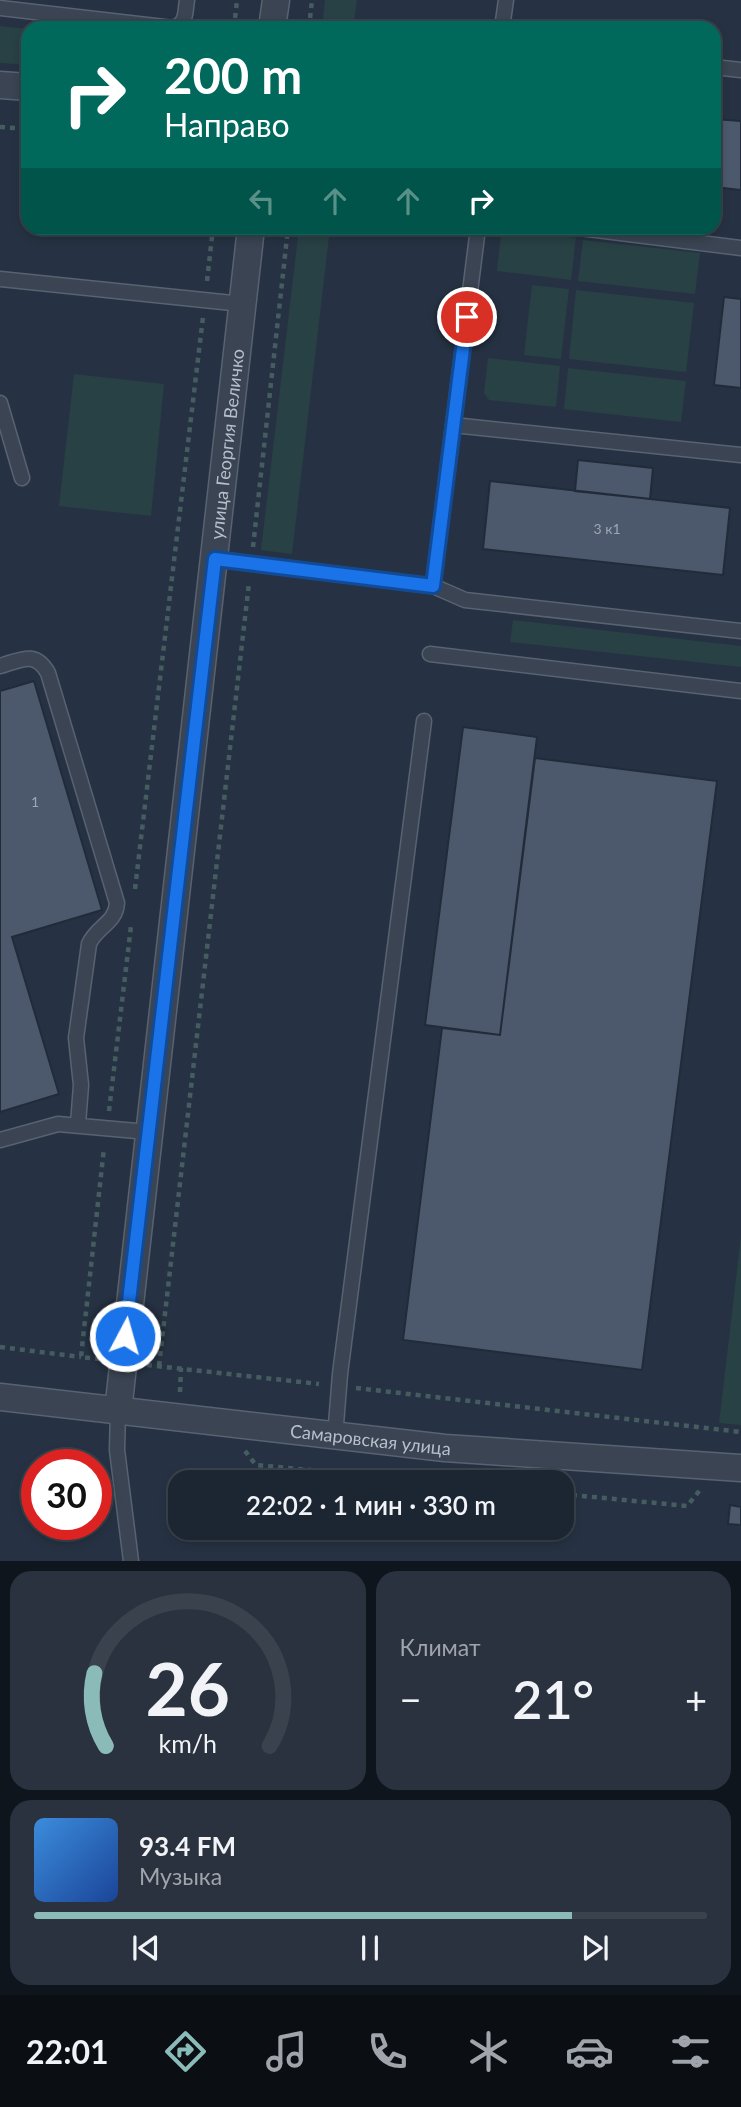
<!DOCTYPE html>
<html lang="ru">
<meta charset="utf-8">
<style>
:root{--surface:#1c2632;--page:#29323e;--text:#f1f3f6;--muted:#a0a5ac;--line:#3a434d;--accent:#8bbbb9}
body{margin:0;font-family:Lato,sans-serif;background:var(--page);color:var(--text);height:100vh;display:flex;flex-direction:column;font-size:26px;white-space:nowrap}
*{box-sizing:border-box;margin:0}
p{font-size:23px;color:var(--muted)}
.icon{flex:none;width:38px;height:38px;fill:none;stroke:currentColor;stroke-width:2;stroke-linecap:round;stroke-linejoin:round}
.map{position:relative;height:1561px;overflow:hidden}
.side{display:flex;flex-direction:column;gap:10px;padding:10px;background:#0f151c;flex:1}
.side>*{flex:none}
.top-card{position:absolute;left:21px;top:21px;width:700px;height:214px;border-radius:21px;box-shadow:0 4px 10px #0003,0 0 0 2px var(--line);background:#00695c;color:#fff;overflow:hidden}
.speed{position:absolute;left:21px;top:1449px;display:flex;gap:14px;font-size:35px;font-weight:700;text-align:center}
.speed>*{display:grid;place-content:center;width:91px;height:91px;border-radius:50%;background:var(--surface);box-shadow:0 4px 10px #0003,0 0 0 2px var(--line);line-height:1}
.speed .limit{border:10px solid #d22;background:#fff;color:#111}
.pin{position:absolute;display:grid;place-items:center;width:60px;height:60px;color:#fff;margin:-30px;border:4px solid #fff;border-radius:50%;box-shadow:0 2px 7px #0007}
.me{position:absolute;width:77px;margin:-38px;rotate:6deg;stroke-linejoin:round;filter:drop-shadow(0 0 5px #0008)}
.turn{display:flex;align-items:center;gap:24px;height:147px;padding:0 28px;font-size:32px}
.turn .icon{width:91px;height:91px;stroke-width:2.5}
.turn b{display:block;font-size:49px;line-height:60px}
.lanes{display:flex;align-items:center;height:66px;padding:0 28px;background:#0003;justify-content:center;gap:35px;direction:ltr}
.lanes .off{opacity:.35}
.big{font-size:52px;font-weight:600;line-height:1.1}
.side .tile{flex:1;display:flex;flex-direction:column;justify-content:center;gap:10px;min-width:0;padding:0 24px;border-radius:21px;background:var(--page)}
.side .dial{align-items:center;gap:0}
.dial svg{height:182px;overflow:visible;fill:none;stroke:var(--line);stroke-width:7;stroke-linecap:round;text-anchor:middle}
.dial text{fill:var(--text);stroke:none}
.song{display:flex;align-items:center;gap:21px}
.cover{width:84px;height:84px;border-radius:10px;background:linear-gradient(135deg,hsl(210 70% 55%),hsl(220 70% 35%))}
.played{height:7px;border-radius:4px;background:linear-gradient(90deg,var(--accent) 80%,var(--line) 80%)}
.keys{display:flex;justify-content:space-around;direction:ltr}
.heat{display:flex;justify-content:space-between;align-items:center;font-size:38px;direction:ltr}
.side .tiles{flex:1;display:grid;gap:10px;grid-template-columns:1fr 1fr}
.tile:last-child{grid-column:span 2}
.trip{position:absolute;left:168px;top:1470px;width:406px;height:70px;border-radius:21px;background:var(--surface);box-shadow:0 4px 10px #0003,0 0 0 2px var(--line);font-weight:600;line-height:70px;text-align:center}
.menu{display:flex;height:112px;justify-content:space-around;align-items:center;background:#0b0f14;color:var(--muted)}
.menu .icon{width:49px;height:49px}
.menu .current{color:var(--accent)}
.menu b{font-size:32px;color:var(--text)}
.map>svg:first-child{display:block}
.green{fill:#284144}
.building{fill:#4c596c;stroke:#212b3a;stroke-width:2}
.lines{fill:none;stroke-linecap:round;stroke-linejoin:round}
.service-casing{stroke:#586270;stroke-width:17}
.minor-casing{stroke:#586270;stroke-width:29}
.path{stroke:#465d60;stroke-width:4.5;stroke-dasharray:5 5;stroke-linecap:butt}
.service{stroke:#3a4452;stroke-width:14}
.minor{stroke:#3a4452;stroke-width:26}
.route-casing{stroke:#114b97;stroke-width:18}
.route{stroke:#1a73e8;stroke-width:12}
.labels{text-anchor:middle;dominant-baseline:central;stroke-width:7;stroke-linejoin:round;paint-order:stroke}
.number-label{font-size:14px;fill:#9ca6b4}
.street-label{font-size:18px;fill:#b7bfcc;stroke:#1f2938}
</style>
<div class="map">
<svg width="741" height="1561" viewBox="0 0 741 1561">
<rect width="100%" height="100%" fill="#263243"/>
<!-- green -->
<path class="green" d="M325 0H357L353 28H322Z
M0 26 28 29V65L0 63Z
M299 228H330L292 554 261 550Z
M508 230 576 238 571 280 497 271 501 235Z
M583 240 700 253 695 294 578 281Z
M532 285 569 289 561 359 524 355Z
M576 290 694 303 686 372 569 359Z
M488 358 560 366 556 407 489 400 484 393Z
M568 368 686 381 681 422 564 409Z
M74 374 164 384 151 516 59 506Z
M513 620 741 646V667L510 642Z
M741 1236V1425L719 1423Z"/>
<!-- building -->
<path class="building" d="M714 119 741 121V190L714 187Z
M724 297 741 299V388L714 385Z
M578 460 653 468 650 499 575 491Z
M490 481 730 508 723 575 483 549Z
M34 681 102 910 12 937 59 1094 0 1112V691Z
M463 727 537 737 500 1035 425 1025Z
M535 758 717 781 642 1370 403 1340 442 1028 500 1035Z
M730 1505 741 1507V1525L728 1524Z"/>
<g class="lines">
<defs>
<path id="service" d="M0 8 173 28C187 24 185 12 187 0
M502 28 506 0
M714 67 741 70
M580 228 741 248
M0 279 242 304
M0 403 22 478
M453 425 741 455
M215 559 433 586 465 600 741 631
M433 586 478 228
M430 654 741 691
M0 666C21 660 35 650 48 673L117 903C116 923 96 927 89 944L76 1038 81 1085 78 1124
M0 1140 58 1124 148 1132
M118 1411 117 1450 131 1561
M335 1437 340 1374 424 721"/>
<g id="minor">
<path d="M272 28 276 0"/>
<path d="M0 85 28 87"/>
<path id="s1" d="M0 1397 445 1448 741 1468"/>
<path id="s2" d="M118 1411 251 228"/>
</g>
</defs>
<!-- service casing -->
<use href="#service" class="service-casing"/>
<!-- minor casing -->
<use href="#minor" class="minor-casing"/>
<!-- path -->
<path class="path" d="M234 28 237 0
M309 28 312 0
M0 127 28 129
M207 281 213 228
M253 547 288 228
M135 889 203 317
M109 1111 131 926
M0 1347 81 1357
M100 1359 81 1357 104 1148
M147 1365 319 1384
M159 1366 249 583
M356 1388 741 1432
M180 1392 181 1368
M245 1451 256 1465 439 1482
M562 1494 687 1506 700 1490"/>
<!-- service -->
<use href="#service" class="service"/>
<!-- minor -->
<use href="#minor" class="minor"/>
</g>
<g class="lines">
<defs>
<path id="route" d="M125 1336 215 559 433 586 467 317"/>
</defs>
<!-- route casing -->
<use href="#route" class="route-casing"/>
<!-- route -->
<use href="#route" class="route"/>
</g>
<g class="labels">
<!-- number labels -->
<g class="number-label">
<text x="607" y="528">3 к1</text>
<text x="35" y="801">1</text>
</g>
<!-- street labels -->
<g class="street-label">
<text stroke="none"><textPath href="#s2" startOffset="973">улица Георгия Величко</textPath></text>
<text stroke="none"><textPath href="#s1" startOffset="373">Самаровская улица</textPath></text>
</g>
</g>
</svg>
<div class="speed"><div class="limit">30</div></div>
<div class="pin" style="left:467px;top:317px;background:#d93025"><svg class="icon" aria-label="arrive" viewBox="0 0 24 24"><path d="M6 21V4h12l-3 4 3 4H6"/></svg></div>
<svg class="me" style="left:125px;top:1336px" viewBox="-20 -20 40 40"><circle r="17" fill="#1a73e8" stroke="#fff" stroke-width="3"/><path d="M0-11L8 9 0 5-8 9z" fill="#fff"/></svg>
<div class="trip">22:02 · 1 мин · 330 m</div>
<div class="top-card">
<div class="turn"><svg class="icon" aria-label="right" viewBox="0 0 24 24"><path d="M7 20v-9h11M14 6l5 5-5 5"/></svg><div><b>200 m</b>Направо</div></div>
<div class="lanes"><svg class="icon off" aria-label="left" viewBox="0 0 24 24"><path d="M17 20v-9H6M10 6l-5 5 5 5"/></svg><svg class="icon off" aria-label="ahead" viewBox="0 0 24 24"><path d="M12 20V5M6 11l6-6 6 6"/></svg><svg class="icon off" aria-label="ahead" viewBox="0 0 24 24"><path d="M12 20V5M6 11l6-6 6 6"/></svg><svg class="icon" aria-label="right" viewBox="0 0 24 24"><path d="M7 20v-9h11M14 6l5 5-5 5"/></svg></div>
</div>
</div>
<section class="side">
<div class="tiles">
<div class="tile dial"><svg viewBox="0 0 100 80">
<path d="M14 69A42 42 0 1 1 86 69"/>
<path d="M14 69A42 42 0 0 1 9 37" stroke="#8bbbb9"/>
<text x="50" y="56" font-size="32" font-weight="700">26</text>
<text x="50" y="72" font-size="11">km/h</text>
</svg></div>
<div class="tile"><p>Климат</p>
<div class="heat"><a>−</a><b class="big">21°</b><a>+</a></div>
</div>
<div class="tile">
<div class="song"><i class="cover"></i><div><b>93.4 FM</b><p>Музыка</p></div></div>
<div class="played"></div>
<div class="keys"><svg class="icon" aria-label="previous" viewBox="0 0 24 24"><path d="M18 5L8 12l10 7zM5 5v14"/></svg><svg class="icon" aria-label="pause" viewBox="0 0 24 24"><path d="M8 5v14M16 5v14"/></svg><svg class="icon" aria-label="next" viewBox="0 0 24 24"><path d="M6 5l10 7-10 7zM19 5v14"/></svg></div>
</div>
</div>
</section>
<nav class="menu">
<b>22:01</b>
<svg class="icon current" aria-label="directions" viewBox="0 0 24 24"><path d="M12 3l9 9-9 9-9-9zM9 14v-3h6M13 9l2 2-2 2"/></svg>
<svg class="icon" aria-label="music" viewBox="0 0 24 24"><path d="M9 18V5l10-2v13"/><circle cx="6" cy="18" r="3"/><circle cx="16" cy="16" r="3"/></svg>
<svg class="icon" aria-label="phone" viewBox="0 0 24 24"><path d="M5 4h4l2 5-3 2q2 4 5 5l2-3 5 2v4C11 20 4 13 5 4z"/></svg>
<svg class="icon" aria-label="climate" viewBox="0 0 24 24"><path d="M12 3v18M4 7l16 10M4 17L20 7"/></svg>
<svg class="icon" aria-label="car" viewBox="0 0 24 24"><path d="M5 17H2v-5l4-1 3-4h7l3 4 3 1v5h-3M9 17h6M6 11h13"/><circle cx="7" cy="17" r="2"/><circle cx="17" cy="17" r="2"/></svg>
<svg class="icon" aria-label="filters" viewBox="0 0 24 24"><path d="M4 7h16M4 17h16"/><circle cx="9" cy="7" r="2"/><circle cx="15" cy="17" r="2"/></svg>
</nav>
